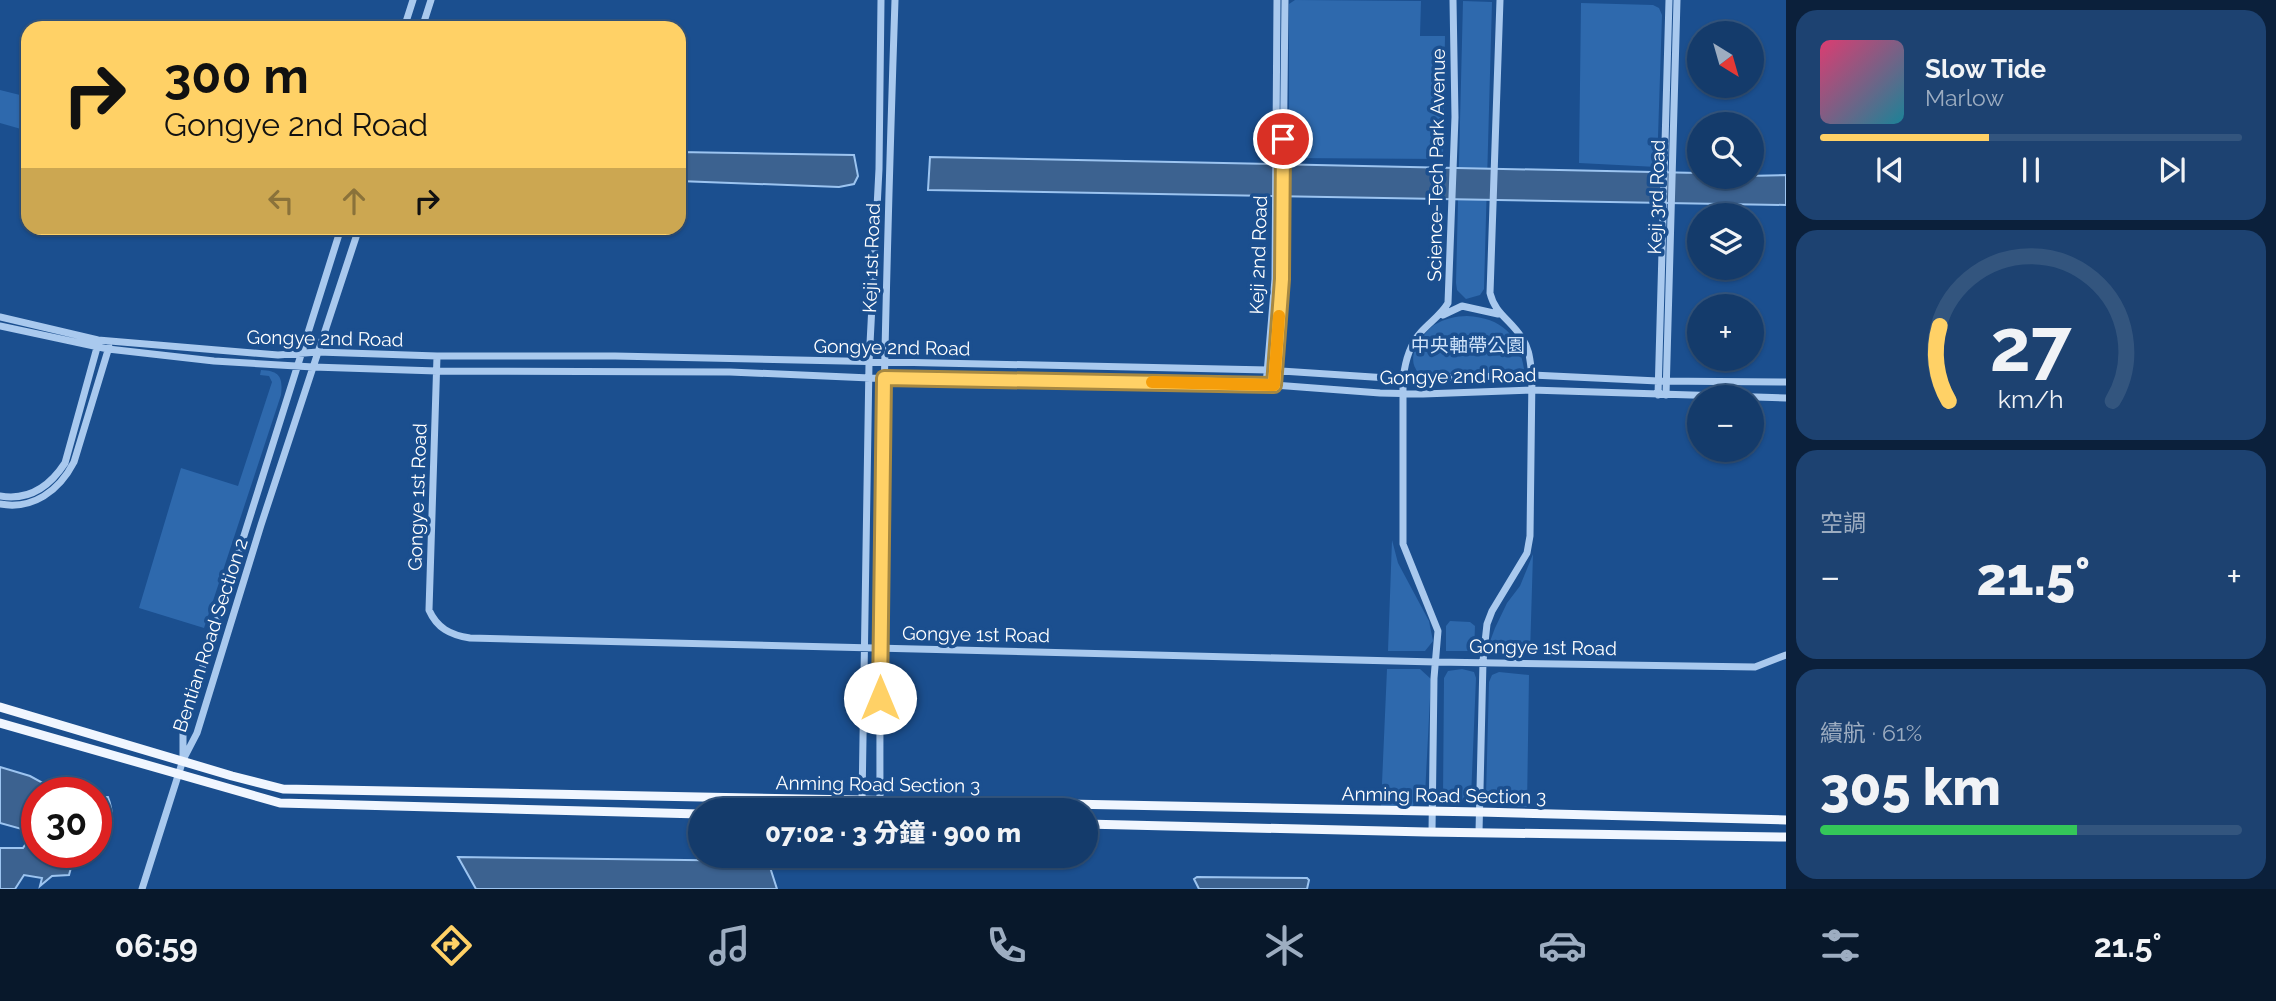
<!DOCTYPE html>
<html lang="zh-TW">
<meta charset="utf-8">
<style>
:root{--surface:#143b6b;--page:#1d4271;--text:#f1f3f6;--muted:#9dadc1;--line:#33557e;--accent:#ffd166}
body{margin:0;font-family:Raleway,"Noto Sans TC",sans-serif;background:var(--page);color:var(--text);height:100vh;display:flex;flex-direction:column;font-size:26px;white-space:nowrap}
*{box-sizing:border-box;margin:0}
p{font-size:23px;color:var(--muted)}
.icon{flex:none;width:38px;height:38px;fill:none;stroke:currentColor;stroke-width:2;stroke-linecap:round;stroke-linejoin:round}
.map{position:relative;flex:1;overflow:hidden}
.details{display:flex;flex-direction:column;gap:10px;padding:10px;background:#0b203b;width:490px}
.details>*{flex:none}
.guide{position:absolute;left:21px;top:21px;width:665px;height:214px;border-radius:21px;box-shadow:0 2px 5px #0004,0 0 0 2px var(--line);background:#ffd166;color:#111;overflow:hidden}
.needle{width:46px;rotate:143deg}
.controls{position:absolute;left:1687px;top:21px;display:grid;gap:14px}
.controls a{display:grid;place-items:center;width:77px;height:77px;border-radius:50%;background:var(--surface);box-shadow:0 2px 5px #0004,0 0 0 2px var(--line);font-size:35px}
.speed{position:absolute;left:21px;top:777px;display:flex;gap:14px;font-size:35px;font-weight:700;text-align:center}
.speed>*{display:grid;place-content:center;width:91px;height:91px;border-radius:50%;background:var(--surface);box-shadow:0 2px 5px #0004,0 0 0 2px var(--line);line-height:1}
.speed .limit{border:10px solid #d22;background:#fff;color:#111}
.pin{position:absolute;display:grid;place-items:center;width:60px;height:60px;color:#fff;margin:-30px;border:4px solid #fff;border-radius:50%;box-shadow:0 2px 7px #0007}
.me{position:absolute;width:77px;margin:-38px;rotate:0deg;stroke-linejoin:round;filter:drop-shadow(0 0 5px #0008)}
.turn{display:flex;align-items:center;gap:24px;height:147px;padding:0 28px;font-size:32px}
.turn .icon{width:91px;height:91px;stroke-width:2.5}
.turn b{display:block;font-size:49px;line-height:60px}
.lanes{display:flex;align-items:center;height:66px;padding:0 28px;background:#0003;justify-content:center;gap:35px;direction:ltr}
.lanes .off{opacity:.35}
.big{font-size:52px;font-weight:800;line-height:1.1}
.details .widget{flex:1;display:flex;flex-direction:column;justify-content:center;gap:10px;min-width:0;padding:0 24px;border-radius:21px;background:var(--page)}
.details .dial{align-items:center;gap:0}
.dial svg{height:182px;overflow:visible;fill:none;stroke:var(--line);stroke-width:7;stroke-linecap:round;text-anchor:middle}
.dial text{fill:var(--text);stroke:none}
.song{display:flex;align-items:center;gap:21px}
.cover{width:84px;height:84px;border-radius:10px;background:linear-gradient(135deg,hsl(340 70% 55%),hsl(190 70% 35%))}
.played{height:7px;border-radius:4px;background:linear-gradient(90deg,var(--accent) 40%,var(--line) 40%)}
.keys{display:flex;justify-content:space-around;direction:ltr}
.heat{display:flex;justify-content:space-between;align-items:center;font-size:38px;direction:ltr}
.charge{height:10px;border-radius:5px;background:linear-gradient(90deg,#34c759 61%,var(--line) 0)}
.trip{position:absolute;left:688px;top:798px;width:410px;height:70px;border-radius:35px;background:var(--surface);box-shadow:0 2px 5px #0004,0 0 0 2px var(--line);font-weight:800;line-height:70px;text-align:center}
.menu{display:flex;height:112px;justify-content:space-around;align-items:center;background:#08182b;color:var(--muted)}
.menu .icon{width:49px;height:49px}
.menu .current{color:var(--accent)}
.menu b{font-size:32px;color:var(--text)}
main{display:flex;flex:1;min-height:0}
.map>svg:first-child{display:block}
.green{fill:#2e69ad}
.water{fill:#3c6290;stroke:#9cc4f0;stroke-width:2}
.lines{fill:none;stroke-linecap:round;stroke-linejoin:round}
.minor{stroke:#a9c9ee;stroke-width:7}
.major{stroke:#f0f6ff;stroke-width:9}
.route-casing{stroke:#a68842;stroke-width:18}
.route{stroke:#ffd166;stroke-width:12}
.slow{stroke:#f59e0b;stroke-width:12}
.labels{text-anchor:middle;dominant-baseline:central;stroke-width:7;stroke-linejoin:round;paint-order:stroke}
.street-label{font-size:19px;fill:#fff;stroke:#1b4f8f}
.park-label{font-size:19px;fill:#cfe3fa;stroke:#1b4f8f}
</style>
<main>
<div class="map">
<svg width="1786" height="889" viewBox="0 0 1786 889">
<rect width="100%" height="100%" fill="#1b4f8f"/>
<!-- green -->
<path class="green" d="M1295 0 1421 1 1420 36H1445L1443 159 1289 158V4Z
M1463 1 1492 2 1484 289 1480 295 1466 299 1457 290 1456 283Z
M1581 3 1653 5 1659 8 1662 15 1657 167 1579 163Z
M0 90 28 97V131L0 123Z
M1467 316C1502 318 1519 335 1524 369L1514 375 1419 373C1404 359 1421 335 1434 325 1444 319 1456 316 1467 316Z
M261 370C280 371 283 377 281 395L204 628 139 608 181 468 238 486 272 382 269 376 260 375Z
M1392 540 1398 563 1429 621 1433 641 1425 651H1388Z
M1533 554 1530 654 1499 655 1494 653 1489 644 1495 628 1507 603 1520 586Z
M1450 621 1470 622 1475 626 1474 651H1446V626Z
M1387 669H1420L1431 679 1425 795 1414 802 1413 806H1381Z
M1462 669 1474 672 1476 678 1471 798 1465 801H1446L1443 798 1444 678 1448 671Z
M1499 672 1529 675 1527 807 1506 806 1486 796 1489 682 1492 675Z"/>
<!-- water -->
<path class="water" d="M679 152 854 155 858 176 854 184 839 187 679 181Z
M930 157 1699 173V177L1786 175V205L928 190Z
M0 767 30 776 43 783V793H37L36 848 47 862 55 856V852H96V797H108C119 826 108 864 72 864L69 875 52 876 40 886 42 878 24 875 15 889H0V848H23L29 839 22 829 0 823Z
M458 857 768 861 777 889H476Z
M1197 877 1307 878 1309 880 1307 889H1199L1194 879Z"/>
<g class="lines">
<!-- minor -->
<path class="minor" d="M404 28 413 0
M422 28 431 0
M1443 315 1462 306 1498 314
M0 317 98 340 278 355 318 352 437 356H615L1268 370 1403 379 1532 375 1658 381 1786 382
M0 326 108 349 214 361 313 367 437 371 730 372 870 378 1274 385 1380 393 1423 394 1531 390 1786 398
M437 356 429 610C437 628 450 635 470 638L1436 662 1755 667 1786 655
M1266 385 1275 279 1277 0
M1274 385 1282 279 1285 0
M1658 395 1669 0
M1666 395 1677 0
M0 496C29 501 50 486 65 463L98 344
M0 504C33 510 59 491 74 462L109 347
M183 756V729L341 228
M866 810 862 801 869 363 879 169 881 0
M875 810 880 801C879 534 886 267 895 0
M1432 832 1434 678 1438 631 1403 544V379C1405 362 1409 345 1421 332 1431 321 1441 315 1448 303L1455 117 1453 0
M1479 832 1483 661 1487 624 1492 611 1527 553 1530 536 1532 375C1530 362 1530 349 1522 338 1511 320 1495 314 1490 293L1500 0
M142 889 183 760 197 733 261 525 359 228"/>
<!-- major -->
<path class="major" d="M0 707 232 776 283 789 1480 812 1786 820
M0 723 280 803 700 814
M1085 824 1426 832 1786 837"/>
</g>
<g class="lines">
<defs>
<path id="route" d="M880 698 884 378 1274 385 1282 279 1283 139"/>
</defs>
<!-- route casing -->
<use href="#route" class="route-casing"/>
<!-- route -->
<use href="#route" class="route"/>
<!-- slow -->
<path class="slow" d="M1152 382 1274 385 1279 316"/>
</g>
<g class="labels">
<!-- street labels -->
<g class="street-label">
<text transform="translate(1436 165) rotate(-89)">Science-Tech Park Avenue</text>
<text transform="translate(1656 197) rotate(-88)">Keji 3rd Road</text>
<text transform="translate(1258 255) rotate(-88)">Keji 2nd Road</text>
<text transform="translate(871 258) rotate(-88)">Keji 1st Road</text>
<text transform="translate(325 338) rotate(1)">Gongye 2nd Road</text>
<text transform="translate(892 347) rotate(1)">Gongye 2nd Road</text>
<text transform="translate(1458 376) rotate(-1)">Gongye 2nd Road</text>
<text transform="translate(417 497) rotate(-88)">Gongye 1st Road</text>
<text transform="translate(976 634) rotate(1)">Gongye 1st Road</text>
<text transform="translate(210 635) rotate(-72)">Bentian Road Section 2</text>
<text transform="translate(1543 647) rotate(1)">Gongye 1st Road</text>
<text transform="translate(878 784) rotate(1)">Anming Road Section 3</text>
<text transform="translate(1444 795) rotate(1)">Anming Road Section 3</text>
</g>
<!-- park labels -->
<g class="park-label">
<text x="1468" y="345">中央軸帶公園</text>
</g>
</g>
</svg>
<div class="controls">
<a><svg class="needle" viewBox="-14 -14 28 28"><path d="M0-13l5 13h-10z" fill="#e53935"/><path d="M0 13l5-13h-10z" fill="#9dadc1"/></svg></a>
<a><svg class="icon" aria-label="search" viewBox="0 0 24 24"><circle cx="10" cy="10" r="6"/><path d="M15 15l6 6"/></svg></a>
<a><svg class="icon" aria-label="layers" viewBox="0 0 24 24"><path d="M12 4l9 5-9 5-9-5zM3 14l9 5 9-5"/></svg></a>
<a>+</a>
<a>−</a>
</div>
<div class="speed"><div class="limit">30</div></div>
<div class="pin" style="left:1283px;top:139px;background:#d93025"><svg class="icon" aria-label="arrive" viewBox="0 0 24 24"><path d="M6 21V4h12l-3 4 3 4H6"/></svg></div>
<svg class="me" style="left:880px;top:698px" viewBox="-20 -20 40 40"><circle r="19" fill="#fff"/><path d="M0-13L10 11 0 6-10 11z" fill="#ffd166"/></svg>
<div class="trip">07:02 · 3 分鐘 · 900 m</div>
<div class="guide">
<div class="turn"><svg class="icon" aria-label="right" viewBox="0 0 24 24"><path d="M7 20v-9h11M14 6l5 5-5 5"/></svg><div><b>300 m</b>Gongye 2nd Road</div></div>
<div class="lanes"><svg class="icon off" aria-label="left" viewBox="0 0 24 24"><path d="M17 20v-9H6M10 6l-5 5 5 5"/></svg><svg class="icon off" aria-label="ahead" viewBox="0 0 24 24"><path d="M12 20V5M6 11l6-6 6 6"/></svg><svg class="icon" aria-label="right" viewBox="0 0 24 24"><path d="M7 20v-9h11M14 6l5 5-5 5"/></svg></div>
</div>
</div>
<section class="details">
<div class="widget">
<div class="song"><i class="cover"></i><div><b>Slow Tide</b><p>Marlow</p></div></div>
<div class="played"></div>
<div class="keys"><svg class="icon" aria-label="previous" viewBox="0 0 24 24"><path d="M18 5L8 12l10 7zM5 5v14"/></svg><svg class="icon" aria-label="pause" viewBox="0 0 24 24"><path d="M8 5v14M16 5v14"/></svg><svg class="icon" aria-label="next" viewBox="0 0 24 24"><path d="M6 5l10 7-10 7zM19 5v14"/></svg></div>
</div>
<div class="widget dial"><svg viewBox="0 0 100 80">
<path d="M14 69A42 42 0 1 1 86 69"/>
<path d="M14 69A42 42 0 0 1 10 36" stroke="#ffd166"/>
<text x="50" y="56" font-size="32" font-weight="700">27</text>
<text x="50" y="72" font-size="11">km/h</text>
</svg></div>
<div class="widget"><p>空調</p>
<div class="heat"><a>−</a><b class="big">21.5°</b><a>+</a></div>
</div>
<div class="widget"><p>續航 · 61%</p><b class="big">305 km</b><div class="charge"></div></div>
</section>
</main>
<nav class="menu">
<b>06:59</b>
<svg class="icon current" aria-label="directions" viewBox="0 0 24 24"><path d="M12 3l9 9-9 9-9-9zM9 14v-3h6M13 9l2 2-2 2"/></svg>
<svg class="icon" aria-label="music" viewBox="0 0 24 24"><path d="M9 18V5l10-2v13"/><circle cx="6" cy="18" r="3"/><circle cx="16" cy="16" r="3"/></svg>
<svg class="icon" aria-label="phone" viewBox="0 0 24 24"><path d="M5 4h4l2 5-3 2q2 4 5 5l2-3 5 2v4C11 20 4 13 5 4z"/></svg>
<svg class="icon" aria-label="climate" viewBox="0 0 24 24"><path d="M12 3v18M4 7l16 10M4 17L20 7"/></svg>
<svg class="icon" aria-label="car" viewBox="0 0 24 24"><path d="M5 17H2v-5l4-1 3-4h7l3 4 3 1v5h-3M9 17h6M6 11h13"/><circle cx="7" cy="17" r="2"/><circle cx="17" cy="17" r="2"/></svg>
<svg class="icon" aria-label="filters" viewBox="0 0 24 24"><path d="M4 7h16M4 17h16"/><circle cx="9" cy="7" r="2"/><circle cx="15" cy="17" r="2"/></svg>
<b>21.5°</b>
</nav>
